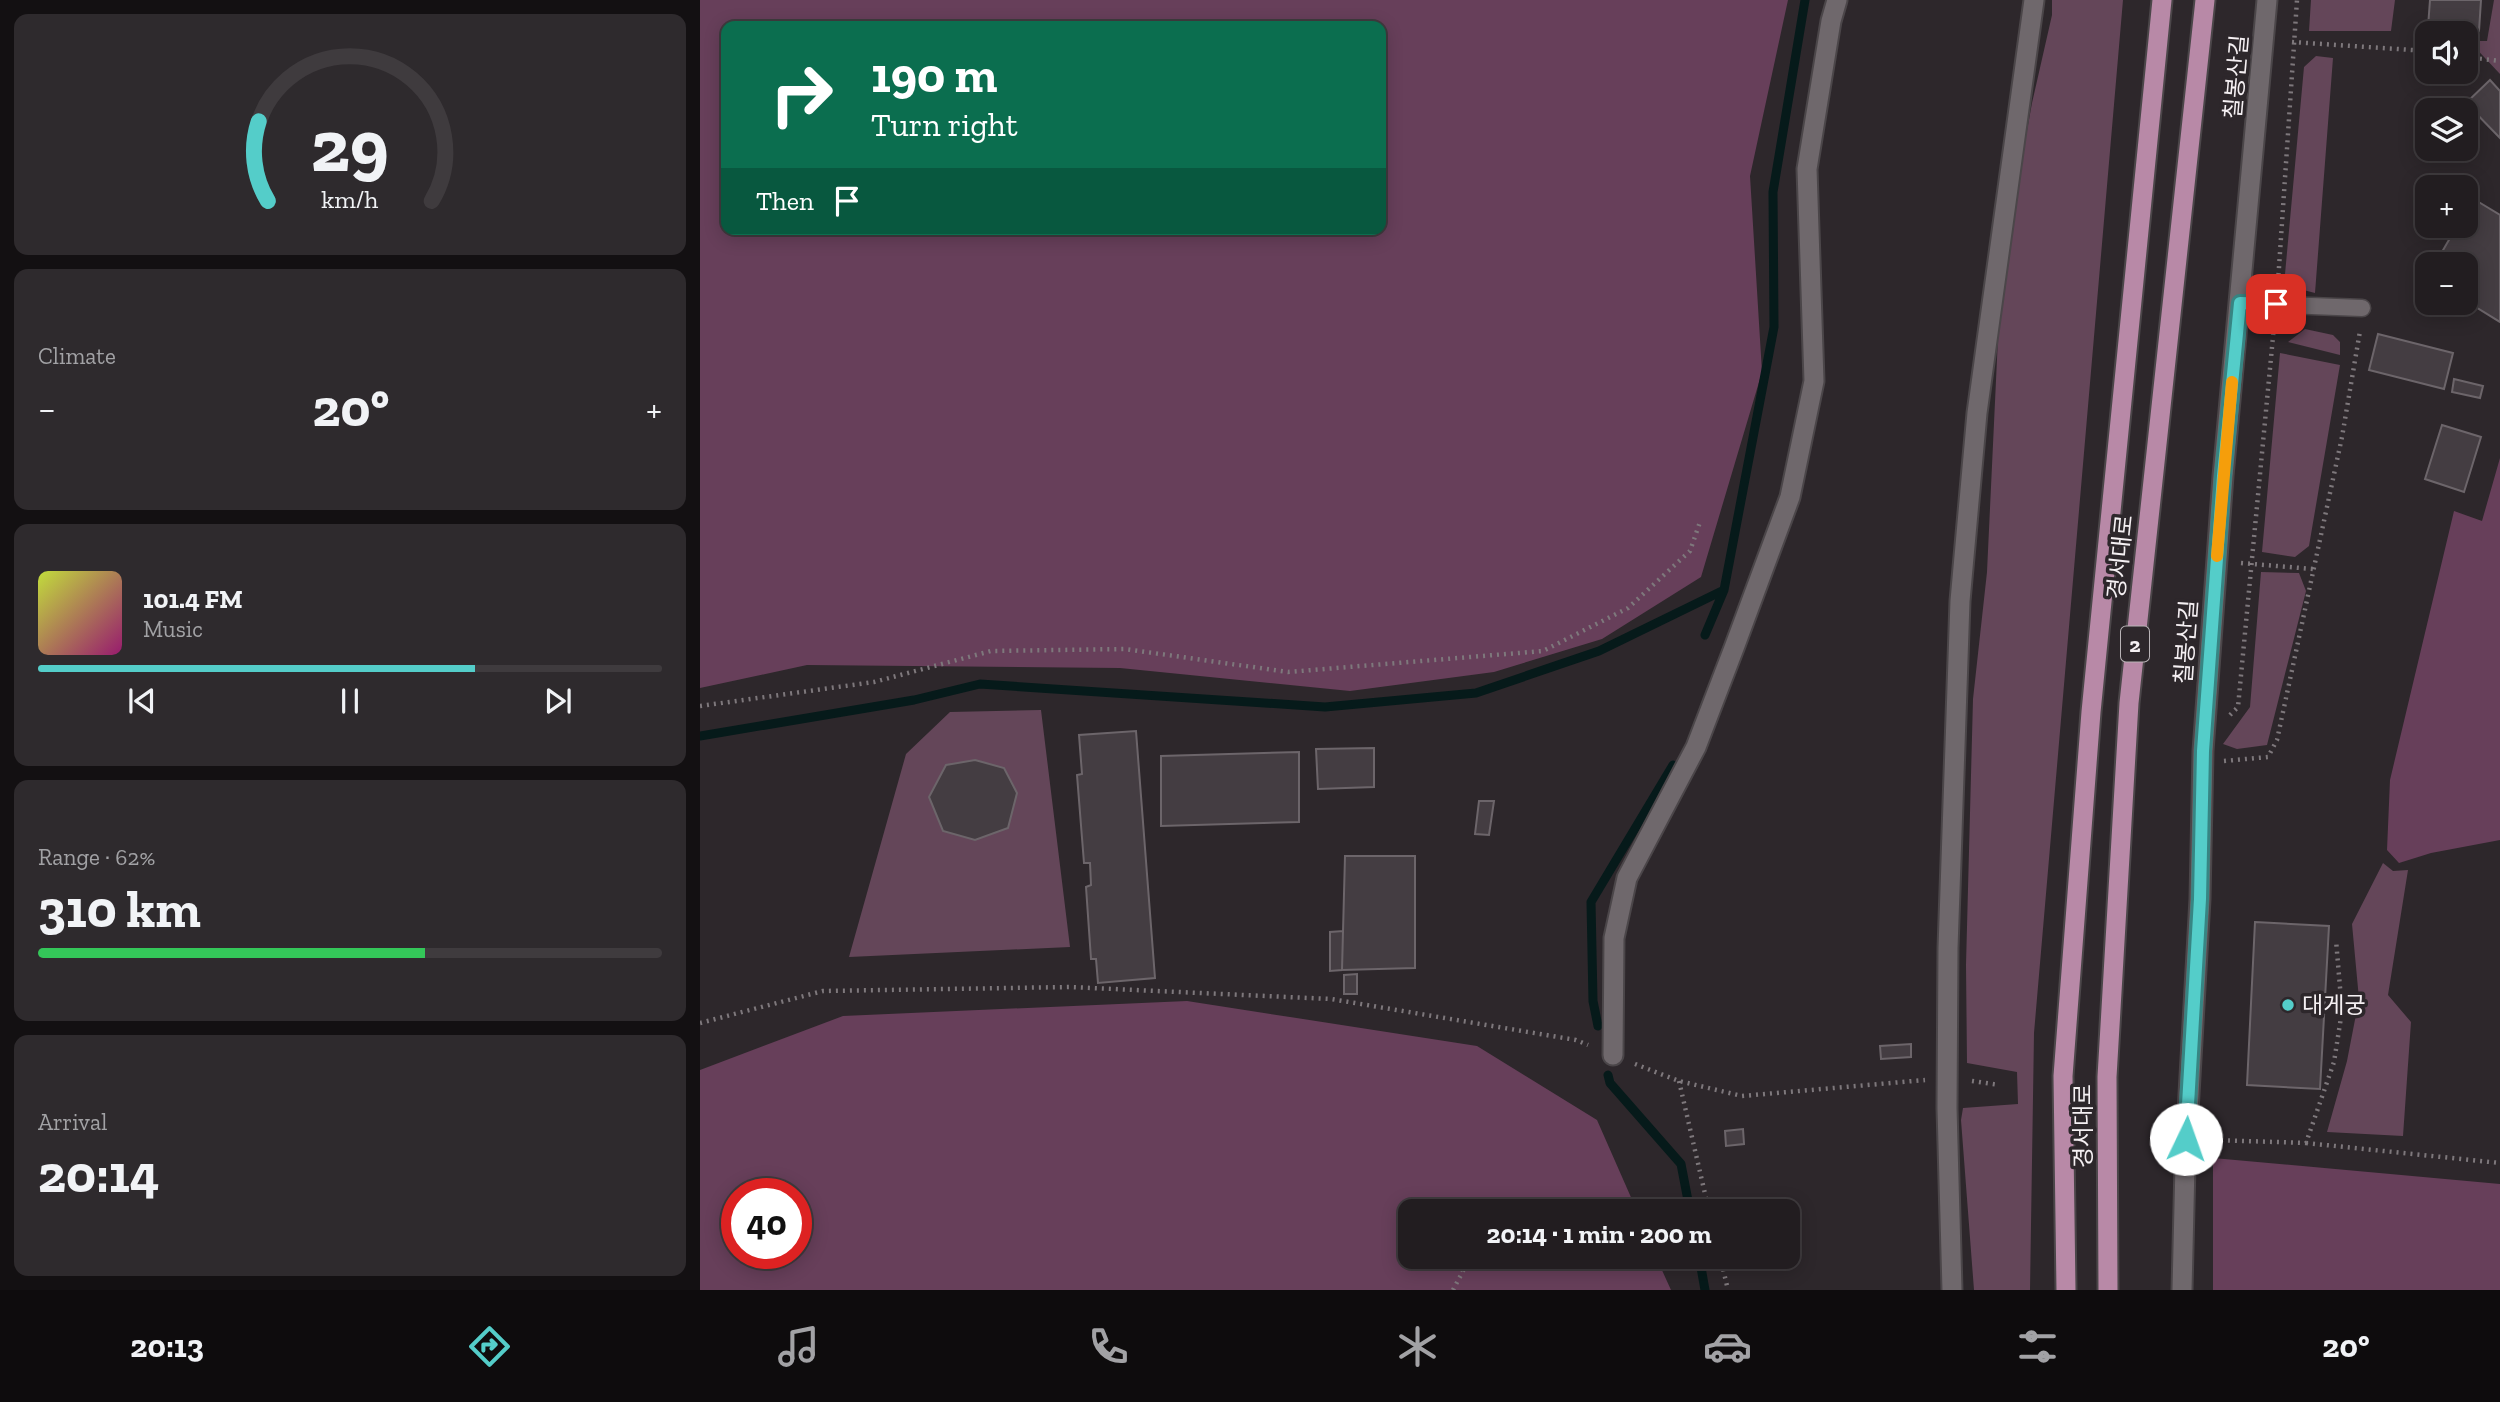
<!DOCTYPE html>
<meta charset="utf-8">
<style>
:root{--surface:#221d20;--page:#2e2a2d;--text:#f1f3f6;--muted:#a2a2a5;--line:#3f3b3e;--accent:#54cdc9}
body{margin:0;font-family:"Zilla Slab","Noto Sans KR",serif;background:var(--page);color:var(--text);height:100vh;display:flex;flex-direction:column;font-size:26px;white-space:nowrap}
*{box-sizing:border-box;margin:0}
p{font-size:23px;color:var(--muted)}
.icon{flex:none;width:38px;height:38px;fill:none;stroke:currentColor;stroke-width:2;stroke-linecap:round;stroke-linejoin:round}
.map{position:relative;flex:1;overflow:hidden}
.drawer{display:flex;flex-direction:column;gap:14px;padding:14px;background:#131012;width:700px}
.drawer>*{flex:none}
.banner{position:absolute;left:21px;top:21px;width:665px;height:214px;border-radius:14px;box-shadow:0 4px 18px #0003,0 0 0 2px var(--line);background:#0b6e4f;color:#fff;overflow:hidden}
.buttons{position:absolute;left:1715px;top:21px;display:grid;gap:14px}
.buttons a{display:grid;place-items:center;width:63px;height:63px;border-radius:14px;background:var(--surface);box-shadow:0 4px 18px #0003,0 0 0 2px var(--line);font-size:35px}
.speed{position:absolute;left:21px;top:1178px;display:flex;gap:14px;font-size:35px;font-weight:700;text-align:center}
.speed>*{display:grid;place-content:center;width:91px;height:91px;border-radius:50%;background:var(--surface);box-shadow:0 4px 18px #0003,0 0 0 2px var(--line);line-height:1}
.speed .limit{border:10px solid #d22;background:#fff;color:#111}
.pin{position:absolute;display:grid;place-items:center;width:60px;height:60px;color:#fff;margin:-30px;border-radius:14px;box-shadow:0 4px 10px #0006}
.me{position:absolute;width:77px;margin:-38px;rotate:3deg;stroke-linejoin:round;filter:drop-shadow(0 0 5px #0008)}
.turn{display:flex;align-items:center;gap:24px;height:147px;padding:0 35px;font-size:32px}
.turn .icon{width:91px;height:91px;stroke-width:2.5}
.turn b{display:block;font-size:49px;line-height:60px}
.then{display:flex;align-items:center;height:66px;padding:0 35px;background:#0003;gap:14px;font-size:26px}
.big{font-size:52px;font-weight:700;line-height:1.1}
.drawer .widget{flex:1;display:flex;flex-direction:column;justify-content:center;gap:10px;min-width:0;padding:0 24px;border-radius:14px;background:var(--page)}
.drawer .dial{align-items:center;gap:0}
.dial svg{height:182px;overflow:visible;fill:none;stroke:var(--line);stroke-width:7;stroke-linecap:round;text-anchor:middle}
.dial text{fill:var(--text);stroke:none}
.song{display:flex;align-items:center;gap:21px}
.cover{width:84px;height:84px;border-radius:10px;background:linear-gradient(135deg,hsl(70 70% 55%),hsl(320 70% 35%))}
.played{height:7px;border-radius:4px;background:linear-gradient(90deg,var(--accent) 70%,var(--line) 70%)}
.keys{display:flex;justify-content:space-around;direction:ltr}
.heat{display:flex;justify-content:space-between;align-items:center;font-size:38px;direction:ltr}
.charge{height:10px;border-radius:5px;background:linear-gradient(90deg,#34c759 62%,var(--line) 0)}
.trip{position:absolute;left:698px;top:1199px;width:402px;height:70px;border-radius:14px;background:var(--surface);box-shadow:0 4px 18px #0003,0 0 0 2px var(--line);font-weight:700;line-height:70px;text-align:center}
.tab-bar{display:flex;height:112px;justify-content:space-around;align-items:center;background:#0e0c0d;color:var(--muted)}
.tab-bar .icon{width:49px;height:49px}
.tab-bar .active{color:var(--accent)}
.tab-bar b{font-size:32px;color:var(--text)}
main{display:flex;flex:1;min-height:0}
.map>svg:first-child{display:block}
.green{fill:#644659}
.forest{fill:#673f5a;fill-rule:evenodd}
.lines{fill:none;stroke-linecap:round;stroke-linejoin:round}
.stream{stroke:#061a1a;stroke-width:9}
.building{fill:#443d42;stroke:#6c656a;stroke-width:2}
.service-casing{stroke:#4b4649;stroke-width:19}
.minor-casing{stroke:#4b4649;stroke-width:23}
.tertiary-casing{stroke:#4b4649;stroke-width:23}
.primary-casing{stroke:#4b4649;stroke-width:23}
.path{stroke:#7e787c;stroke-width:4.5;stroke-dasharray:2 5;stroke-linecap:butt}
.service{stroke:#6f686c;stroke-width:16}
.minor{stroke:#6f686c;stroke-width:19}
.tertiary{stroke:#6f686c;stroke-width:19}
.primary{stroke:#b889a7;stroke-width:19}
.route-casing{stroke:#378583;stroke-width:18}
.route{stroke:#54cdc9;stroke-width:12}
.slow{stroke:#f59e0b;stroke-width:12}
.poi-dot{fill:#54cdc9;stroke:#2d272b;stroke-width:2.5}
.labels{text-anchor:middle;dominant-baseline:central;stroke-width:7;stroke-linejoin:round;paint-order:stroke}
.shield{fill:#2d272b;stroke:#b9b4b7;stroke-width:2}
.shield-label{font-size:21px;font-weight:bold;fill:#f5f0f3}
.street-label{font-size:23px;fill:#f5f0f3;stroke:#2d272b}
.poi-label{font-size:23px;fill:#f5f0f3;stroke:#2d272b;text-anchor:start}
</style>
<main>
<section class="drawer">
<div class="widget dial"><svg viewBox="0 0 100 80">
<path d="M14 69A42 42 0 1 1 86 69"/>
<path d="M14 69A42 42 0 0 1 10 34" stroke="#54cdc9"/>
<text x="50" y="56" font-size="32" font-weight="700">29</text>
<text x="50" y="72" font-size="11">km/h</text>
</svg></div>
<div class="widget"><p>Climate</p>
<div class="heat"><a>−</a><b class="big">20°</b><a>+</a></div>
</div>
<div class="widget">
<div class="song"><i class="cover"></i><div><b>101.4 FM</b><p>Music</p></div></div>
<div class="played"></div>
<div class="keys"><svg class="icon" aria-label="previous" viewBox="0 0 24 24"><path d="M18 5L8 12l10 7zM5 5v14"/></svg><svg class="icon" aria-label="pause" viewBox="0 0 24 24"><path d="M8 5v14M16 5v14"/></svg><svg class="icon" aria-label="next" viewBox="0 0 24 24"><path d="M6 5l10 7-10 7zM19 5v14"/></svg></div>
</div>
<div class="widget"><p>Range · 62%</p><b class="big">310 km</b><div class="charge"></div></div>
<div class="widget"><p>Arrival</p><b class="big">20:14</b></div>
</section>
<div class="map">
<svg width="1800" height="1290" viewBox="0 0 1800 1290">
<rect width="100%" height="100%" fill="#2d272b"/>
<!-- green -->
<path class="green" d="M1352 0H1423L1334 1033 1330 1290H1274L1261 1120 1263 1108 1318 1104 1317 1072 1267 1063 1266 965 1273 699 1287 572 1301 274 1332 103 1352 15Z
M1611 0H1695L1691 31H1609Z
M1794 0H1800V74L1769 41H1787Z
M1616 56 1633 58 1615 293 1584 285 1604 67Z
M1605 329 1633 335 1640 342V355L1588 342Z
M1580 353 1640 365 1609 546 1595 557 1562 552Z
M1561 572 1599 573 1606 591 1567 745 1537 749 1523 744 1550 707Z
M341 710 370 947 149 957 206 754 250 712Z
M1683 863 1693 871 1708 870 1688 995 1711 1022 1703 1136 1627 1132 1647 1061 1659 999 1652 924Z"/>
<!-- forest -->
<path class="forest" d="M0 0H1088L1050 176 1062 372 1001 577 902 639 794 672 650 691 420 668 107 665 0 688ZM26 26H681V229H26Z
M1800 458V840L1731 853 1699 863 1687 850 1690 780 1754 511 1782 521Z
M487 1001 777 1046 897 1120 937 1211H710V1256L956 1257 971 1290H0V1070L143 1016ZM37 1194H96V1253H37Z
M1513 1158 1800 1184V1290H1513Z"/>
<g class="lines">
<!-- stream -->
<path class="stream" d="M1005 635 1024 590 1074 327 1073 192 1105 0
M0 736 214 700 280 684 625 707 776 693 899 651 1024 590
M898 1026 893 1001 891 902 973 765
M908 1075 910 1083 981 1164 990 1211
M999 1256 1005 1290"/>
</g>
<!-- building -->
<path class="building" d="M1730 0H1781L1779 31 1728 27Z
M1790 80 1800 91V138L1766 103Z
M1772 198 1800 215V322L1766 301V264H1735L1757 226H1766V210Z
M1678 334 1753 353 1744 389 1669 370Z
M1754 379 1783 386 1780 398 1752 392Z
M1742 425 1781 437 1764 492 1725 479Z
M436 731 455 978 398 983 396 959H391L386 887 391 885 390 863H384L377 775 382 774 379 735Z
M674 748V787L618 789 616 749Z
M599 752V822L461 826V756Z
M275 760 304 768 317 793 308 828 275 840 243 831 229 797 246 765Z
M779 801H794L789 835 775 834Z
M645 856H715V968L642 970Z
M1555 922 1629 926 1620 1089 1547 1085Z
M643 931 642 970 630 971V932Z
M657 974V994H644V975Z
M1211 1044V1057L1181 1059 1180 1046Z
M1043 1129 1044 1144 1026 1146 1025 1131Z"/>
<g class="lines">
<defs>
<path id="service" d="M1540 303 1662 308"/>
<path id="minor" d="M913 1055 914 938 927 878 996 747 1034 648 1090 497 1114 381 1107 169 1131 21 1137 0
M1252 1290 1247 1108 1248 948 1260 601 1277 413 1334 0"/>
<path id="tertiary" d="M1482 1290 1485 1165 1500 899 1503 751 1523 476 1567 0"/>
<path id="primary" d="M1366 1290 1363 1076 1391 712 1462 0
M1408 1290 1407 1077 1429 703 1505 0"/>
</defs>
<!-- service casing -->
<use href="#service" class="service-casing"/>
<!-- minor casing -->
<use href="#minor" class="minor-casing"/>
<!-- tertiary casing -->
<use href="#tertiary" class="tertiary-casing"/>
<!-- primary casing -->
<use href="#primary" class="primary-casing"/>
<!-- path -->
<path class="path" d="M1592 42 1727 51
M1766 57 1800 61
M1578 282 1597 0
M1541 563 1613 569
M0 706 174 682 291 651 425 649 588 672 843 651 928 608 990 551 1000 522
M1530 715 1538 707 1574 326
M1524 761 1568 757 1577 740 1642 437 1660 331
M0 1023 123 991 370 987 631 999 876 1040 888 1045
M935 1064 979 1081 1042 1096 1225 1080
M979 1081 1009 1211
M1272 1081 1299 1085
M1514 1140 1606 1143 1634 1062 1642 1011 1636 940
M1606 1143 1800 1163
M1020 1256 1028 1290
M753 1290 763 1271 754 1256"/>
<!-- service -->
<use href="#service" class="service"/>
<!-- minor -->
<use href="#minor" class="minor"/>
<!-- tertiary -->
<use href="#tertiary" class="tertiary"/>
<!-- primary -->
<use href="#primary" class="primary"/>
</g>
<g class="lines">
<defs>
<path id="route" d="M1486 1139 1500 899 1503 751 1523 476 1540 303 1576 304"/>
</defs>
<!-- route casing -->
<use href="#route" class="route-casing"/>
<!-- route -->
<use href="#route" class="route"/>
<!-- slow -->
<path class="slow" d="M1517 556 1532 382"/>
</g>
<!-- markers -->
<circle class="poi-dot" cx="1588" cy="1005" r="7"/>
<g class="labels">
<!-- shield labels -->
<rect class="shield" x="1421" y="626.5" width="28" height="35" rx="5"/>
<g class="shield-label">
<text x="1435" y="644">2</text>
</g>
<!-- street labels -->
<g class="street-label">
<text transform="translate(1536 77) rotate(-85)">칠봉산길</text>
<text transform="translate(1420 557) rotate(-84)">경서대로</text>
<text transform="translate(1486 642) rotate(-86)">칠봉산길</text>
<text transform="translate(1383 1126) rotate(-90)">경서대로</text>
</g>
<!-- poi labels -->
<g class="poi-label">
<text x="1602" y="1005">대게궁</text>
</g>
</g>
</svg>
<div class="buttons">
<a><svg class="icon" aria-label="sound" viewBox="0 0 24 24"><path d="M4 9h4l5-4v14l-5-4H4zM17 9q2 3 0 6"/></svg></a>
<a><svg class="icon" aria-label="layers" viewBox="0 0 24 24"><path d="M12 4l9 5-9 5-9-5zM3 14l9 5 9-5"/></svg></a>
<a>+</a>
<a>−</a>
</div>
<div class="speed"><div class="limit">40</div></div>
<div class="pin" style="left:1576px;top:304px;background:#d93025"><svg class="icon" aria-label="arrive" viewBox="0 0 24 24"><path d="M6 21V4h12l-3 4 3 4H6"/></svg></div>
<svg class="me" style="left:1486px;top:1139px" viewBox="-20 -20 40 40"><circle r="19" fill="#fff"/><path d="M0-13L10 11 0 6-10 11z" fill="#54cdc9"/></svg>
<div class="trip">20:14 · 1 min · 200 m</div>
<div class="banner">
<div class="turn"><svg class="icon" aria-label="right" viewBox="0 0 24 24"><path d="M7 20v-9h11M14 6l5 5-5 5"/></svg><div><b>190 m</b>Turn right</div></div>
<div class="then">Then<svg class="icon" aria-label="arrive" viewBox="0 0 24 24"><path d="M6 21V4h12l-3 4 3 4H6"/></svg></div>
</div>
</div>
</main>
<nav class="tab-bar">
<b>20:13</b>
<svg class="icon active" aria-label="directions" viewBox="0 0 24 24"><path d="M12 3l9 9-9 9-9-9zM9 14v-3h6M13 9l2 2-2 2"/></svg>
<svg class="icon" aria-label="music" viewBox="0 0 24 24"><path d="M9 18V5l10-2v13"/><circle cx="6" cy="18" r="3"/><circle cx="16" cy="16" r="3"/></svg>
<svg class="icon" aria-label="phone" viewBox="0 0 24 24"><path d="M5 4h4l2 5-3 2q2 4 5 5l2-3 5 2v4C11 20 4 13 5 4z"/></svg>
<svg class="icon" aria-label="climate" viewBox="0 0 24 24"><path d="M12 3v18M4 7l16 10M4 17L20 7"/></svg>
<svg class="icon" aria-label="car" viewBox="0 0 24 24"><path d="M5 17H2v-5l4-1 3-4h7l3 4 3 1v5h-3M9 17h6M6 11h13"/><circle cx="7" cy="17" r="2"/><circle cx="17" cy="17" r="2"/></svg>
<svg class="icon" aria-label="filters" viewBox="0 0 24 24"><path d="M4 7h16M4 17h16"/><circle cx="9" cy="7" r="2"/><circle cx="15" cy="17" r="2"/></svg>
<b>20°</b>
</nav>
